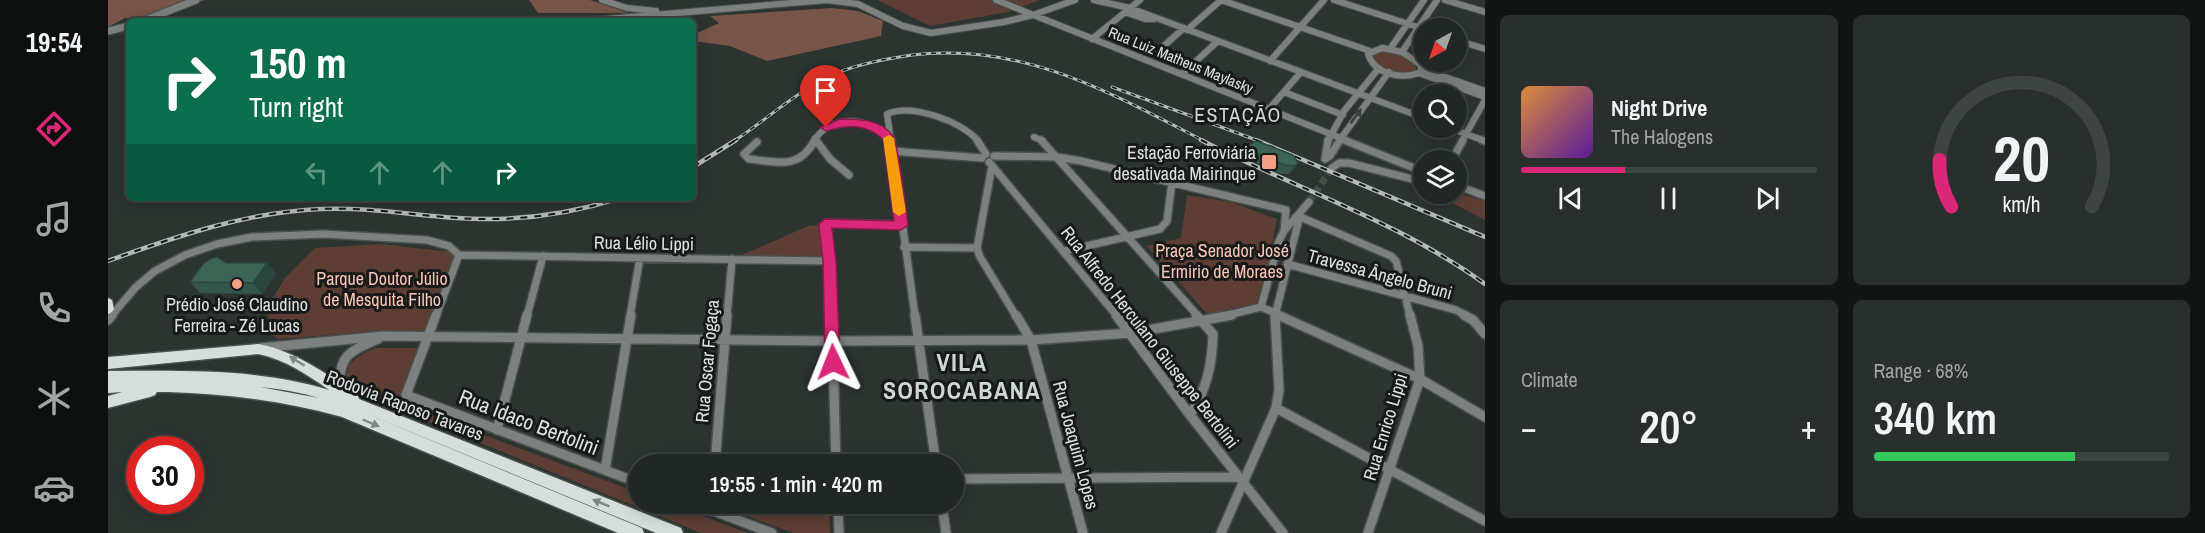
<!DOCTYPE html>
<meta charset="utf-8">
<style>
:root{--surface:#212724;--page:#292f2c;--text:#f1f3f6;--muted:#a2a5a6;--line:#3e4441;--accent:#db2777}
body{margin:0;font-family:"Archivo Narrow",sans-serif;background:var(--page);color:var(--text);height:100vh;display:flex;flex-direction:column;font-size:22px;white-space:nowrap}
*{box-sizing:border-box;margin:0}
p{font-size:20px;color:var(--muted)}
.icon{flex:none;width:33px;height:33px;fill:none;stroke:currentColor;stroke-width:2;stroke-linecap:round;stroke-linejoin:round}
.map{position:relative;flex:1;overflow:hidden}
.panel{display:flex;flex-direction:column;gap:15px;padding:15px;background:#121514;width:720px}
.panel>*{flex:none}
.hud{position:absolute;left:18px;top:18px;width:570px;height:183px;border-radius:9px;box-shadow:0 3px 15px #0003,0 0 0 2px var(--line);background:#0b6e4f;color:#fff;overflow:hidden}
.needle{width:39px;rotate:220deg}
.controls{position:absolute;left:1305px;top:18px;display:grid;gap:12px}
.controls a{display:grid;place-items:center;width:54px;height:54px;border-radius:50%;background:var(--surface);box-shadow:0 3px 15px #0003,0 0 0 2px var(--line);font-size:30px}
.speed{position:absolute;left:18px;top:436px;display:flex;gap:12px;font-size:30px;font-weight:700;text-align:center}
.speed>*{display:grid;place-content:center;width:78px;height:78px;border-radius:50%;background:var(--surface);box-shadow:0 3px 15px #0003,0 0 0 2px var(--line);line-height:1}
.speed .limit{border:9px solid #d22;background:#fff;color:#111}
.pin{position:absolute;display:grid;place-items:center;width:51px;height:51px;color:#fff;margin:-62px -26px;border-radius:50% 50% 50% 0;rotate:-45deg;box-shadow:0 0 6px #0007}
.pin .icon{rotate:45deg}
.me{position:absolute;width:66px;margin:-33px;rotate:358deg;stroke-linejoin:round;filter:drop-shadow(0 0 4px #0008)}
.turn{display:flex;align-items:center;gap:21px;height:126px;padding:0 24px;font-size:27px}
.turn .icon{width:78px;height:78px;stroke-width:2.5}
.turn b{display:block;font-size:42px;line-height:51px}
.lanes{display:flex;align-items:center;height:57px;padding:0 24px;background:#0003;justify-content:center;gap:30px;direction:ltr}
.lanes .off{opacity:.35}
.big{font-size:45px;font-weight:600;line-height:1.1}
.panel .widget{flex:1;display:flex;flex-direction:column;justify-content:center;gap:9px;min-width:0;padding:0 21px;border-radius:9px;background:var(--page)}
.panel .dial{align-items:center;gap:0}
.dial svg{height:156px;overflow:visible;fill:none;stroke:var(--line);stroke-width:7;stroke-linecap:round;text-anchor:middle}
.dial text{fill:var(--text);stroke:none}
.song{display:flex;align-items:center;gap:18px}
.cover{width:72px;height:72px;border-radius:9px;background:linear-gradient(135deg,hsl(30 70% 55%),hsl(270 70% 35%))}
.played{height:6px;border-radius:3px;background:linear-gradient(90deg,var(--accent) 35%,var(--line) 35%)}
.keys{display:flex;justify-content:space-around;direction:ltr}
.heat{display:flex;justify-content:space-between;align-items:center;font-size:33px;direction:ltr}
.charge{height:9px;border-radius:4px;background:linear-gradient(90deg,#34c759 68%,var(--line) 0)}
.panel .tiles{flex:1;display:grid;gap:15px;grid-template-columns:repeat(2,1fr)}
.trip{position:absolute;left:520px;top:454px;width:336px;height:60px;border-radius:30px;background:var(--surface);box-shadow:0 3px 15px #0003,0 0 0 2px var(--line);font-weight:600;line-height:60px;text-align:center}
main{display:flex;flex:1;min-height:0}
.menu{display:flex;flex-direction:column;width:108px;justify-content:space-around;align-items:center;background:#0d100e;color:var(--muted)}
.menu .icon{width:42px;height:42px}
.menu .current{color:var(--accent)}
.menu b{font-size:27px;color:var(--text)}
.map>svg:first-child{display:block}
.green{fill:#5e3e34}
.forest{fill:#785449}
.lines{fill:none;stroke-linecap:round;stroke-linejoin:round}
.minor-tunnel{stroke:#474e4a;stroke-width:7;stroke-dasharray:7 4;stroke-linecap:butt}
.minor-far2-casing{stroke:#48504c;stroke-width:8}
.minor-far1-casing{stroke:#48504c;stroke-width:10}
.minor-casing{stroke:#48504c;stroke-width:12}
.tertiary-casing{stroke:#48504c;stroke-width:9}
.trunk-casing{stroke:#48504c;stroke-width:3}
.minor-far2{stroke:#7c807f;stroke-width:6}
.minor-far1{stroke:#7c807f;stroke-width:7}
.minor{stroke:#7c807f;stroke-width:9}
.tertiary{stroke:#7c807f;stroke-width:7}
.trunk{fill:#d6dedb;fill-rule:evenodd}
.rail-far1-casing{stroke:#b3b9b6;stroke-width:3}
.rail-casing{stroke:#b3b9b6;stroke-width:4.5}
.rail-far1{stroke:#171a19;stroke-width:1.5;stroke-dasharray:5;stroke-linecap:butt}
.rail{stroke:#171a19;stroke-width:2;stroke-dasharray:7;stroke-linecap:butt}
.wall{fill:#345649}
.shaded-wall{fill:#2a463c}
.building{fill:#3c6455;stroke:#2a463c;stroke-width:1.5}
.oneway{fill:#3a3e3d}
.oneway2{fill:#808684}
.route{fill:#db2777;stroke:#8e194d;stroke-width:1.5}
.slow{fill:#f59e0b}
.poi-dot{fill:#f39f86;stroke:#171a19;stroke-width:2}
.labels{text-anchor:middle;dominant-baseline:central;stroke-width:6;stroke-linejoin:round;paint-order:stroke}
.far-street-label{font-size:15px;fill:#dde2e0;stroke:#171a19}
.poi-label{font-size:18px;fill:#dde2e0;stroke:#171a19;text-anchor:end}
.street-label{font-size:18px;fill:#dde2e0;stroke:#171a19}
.park-label{font-size:18px;fill:#fbc5b5;stroke:#171a19}
.neighbourhood-label{font-size:20px;letter-spacing:1.5px;fill:#ced8d3;stroke:#171a19}
.near-street-label{font-size:21px;fill:#dde2e0;stroke:#171a19}
.district-label{font-size:24px;font-weight:bold;letter-spacing:1.5px;fill:#ced8d3;stroke:#171a19}
</style>
<main>
<nav class="menu">
<b>19:54</b>
<svg class="icon current" aria-label="directions" viewBox="0 0 24 24"><path d="M12 3l9 9-9 9-9-9zM9 14v-3h6M13 9l2 2-2 2"/></svg>
<svg class="icon" aria-label="music" viewBox="0 0 24 24"><path d="M9 18V5l10-2v13"/><circle cx="6" cy="18" r="3"/><circle cx="16" cy="16" r="3"/></svg>
<svg class="icon" aria-label="phone" viewBox="0 0 24 24"><path d="M5 4h4l2 5-3 2q2 4 5 5l2-3 5 2v4C11 20 4 13 5 4z"/></svg>
<svg class="icon" aria-label="climate" viewBox="0 0 24 24"><path d="M12 3v18M4 7l16 10M4 17L20 7"/></svg>
<svg class="icon" aria-label="car" viewBox="0 0 24 24"><path d="M5 17H2v-5l4-1 3-4h7l3 4 3 1v5h-3M9 17h6M6 11h13"/><circle cx="7" cy="17" r="2"/><circle cx="17" cy="17" r="2"/></svg>
</nav>
<div class="map">
<svg width="1377" height="533" viewBox="0 0 1377 533">
<rect width="100%" height="100%" fill="#2c3430"/>
<!-- green -->
<path class="green" d="M769 0H931L900 12 822 26Z
M1271 51 1291 54 1307 63 1308 70C1293 78 1275 70 1264 58V55Z
M1349 193 1377 201V220L1333 197V194Z
M1079 195 1123 202 1169 219 1156 286 1148 304 1099 314 1039 246 1073 238Z
M715 225 718 260 636 257V254L700 226Z
M273 244 343 252 347 256 317 331 314 334 246 333 169 339 161 330 160 306 177 278 207 248Z
M268 348H311L312 351 288 407 251 392 238 379 241 364 257 352Z
M293 404 531 493V504H562L640 533H593L289 409Z
M606 504H721L722 533H685Z"/>
<!-- forest -->
<path class="forest" d="M0 0H97L70 8 66 13 30 19 17 18 0 27Z
M421 0H482L521 13H430Z
M724 8 750 11 775 21 773 36 659 61 622 46 585 41V35L611 23 602 16Z"/>
<g class="lines">
<!-- minor-tunnel -->
<path class="minor-tunnel" d="M1201 202 1224 168"/>
<defs>
<path id="minor-far2" d="M494 0 519 8 548 11
M888 0 1240 141
M986 0 1022 8 1316 118
M1113 0 1262 51
M1226 0 1316 29
M1337 0 1377 12
M1017 12 1037 19H1046
M487 20 719 0 750 4 795 26 823 33 896 22 925 15 967 0
M1079 30 1113 0
M984 39 1032 0
M1348 40 1377 49
M1274 48 1294 52 1313 65V72C1294 80 1267 75 1260 54Z
M1282 49 1316 0
M1049 52 1076 28
M1294 52 1329 0
M1162 61 1216 0
M1314 69 1377 91
M1311 73 1377 97
M1074 74 1110 41
M1176 92 1235 115
M1161 109 1193 72
M1342 128 1377 141
M926 137 935 141
M707 138 709 141
M706 141C722 114 759 117 780 137
M783 141 779 114C803 103 854 121 870 141
M1220 141 1236 111 1271 68
M1231 141 1281 72
M1354 141 1377 100"/>
<path id="minor-far1" d="M708 140 722 159 741 175
M783 140 807 316
M869 140 878 154
M933 140 1090 316
M1236 140 1316 172
M1374 140 1377 141
M649 142 636 154 641 159C670 162 691 170 707 140
M783 151 874 158
M886 156 950 157 973 161 1178 210 1176 231
M1217 159 1222 156 1232 140
M1217 159 1220 140
M1344 160 1355 140
M881 162 1009 316
M884 166 869 248 872 257 908 316
M1224 168 1231 163H1241L1316 182
M1348 185 1377 196
M1190 216 1283 256 1288 261 1302 316
M796 247 869 248
M957 251 1052 229 1059 221 1064 182
M351 255 722 261
M1179 264 1348 310 1359 316
M1153 307 1171 241 1176 231 1201 202
M3 316 28 287 47 271 77 255 109 244 144 237 215 234 319 240 341 246 351 255
M328 316 351 255
M419 316 435 256
M522 316 532 258
M619 316 624 259
M724 316 718 223 793 225
M1116 316 1153 307 1174 316
M1167 316 1192 215"/>
<path id="minor" d="M328 315 298 395 531 483
M724 315 728 465
M807 315 828 465
M908 315 923 340 975 533
M1008 315 1082 415 1175 533
M1170 315 1312 379 1377 417
M1356 315 1365 320 1377 334
M0 320 4 315
M152 348 275 336 724 341 923 340 1023 333 1124 315
M233 389C228 357 243 350 270 339
M1168 408 1377 521
M1082 415C1099 389 1104 365 1105 334L1088 315
M389 430 419 315
M607 465 619 315
M497 470 523 315
M846 479 1130 477
M587 504 664 533
M730 504 731 533
M834 504 838 533
M1113 533 1168 408 1171 390 1167 315
M1260 533 1312 379 1310 346 1302 315"/>
<path id="tertiary" d="M35 21 88 0
M0 31 21 26"/>
<path id="trunk" d="M0 298 4 300 6 309 4 312 0 314Z
M150 344C189 351 216 374 250 393L251 399 573 528 575 533H548L252 411 534 528 536 533H510L234 417C177 401 120 394 60 392H49L47 395 42 397 0 408V396L14 392 0 393V371C75 371 149 368 221 390 198 374 178 360 150 354L0 369V357ZM152 387C172 389 191 392 211 398Z"/>
</defs>
<!-- minor-far2 casing -->
<use href="#minor-far2" class="minor-far2-casing"/>
<!-- minor-far1 casing -->
<use href="#minor-far1" class="minor-far1-casing"/>
<!-- minor casing -->
<use href="#minor" class="minor-casing"/>
<!-- tertiary casing -->
<use href="#tertiary" class="tertiary-casing"/>
<!-- trunk casing -->
<use href="#trunk" class="trunk-casing"/>
<!-- minor-far2 -->
<use href="#minor-far2" class="minor-far2"/>
<!-- minor-far1 -->
<use href="#minor-far1" class="minor-far1"/>
<!-- minor -->
<use href="#minor" class="minor"/>
<!-- tertiary -->
<use href="#tertiary" class="tertiary"/>
<!-- trunk -->
<use href="#trunk" class="trunk"/>
<defs>
<path id="rail-far1" d="M1004 87 1151 141
M626 141C658 120 688 92 724 75 749 64 776 59 804 55 915 42 1001 92 1096 141"/>
<path id="rail" d="M1093 140C1188 189 1290 221 1377 284
M1148 140 1377 237
M585 167 628 140
M0 261C69 236 139 212 213 209 259 207 304 215 349 218 405 222 459 215 512 198"/>
</defs>
<!-- rail-far1 casing -->
<use href="#rail-far1" class="rail-far1-casing"/>
<!-- rail casing -->
<use href="#rail" class="rail-casing"/>
<!-- rail-far1 -->
<use href="#rail-far1" class="rail-far1"/>
<!-- rail -->
<use href="#rail" class="rail"/>
</g>
<!-- wall -->
<path class="wall" d="M1140 145 1190 163 1185 171 1181 174H1172L1142 160 1136 153Z
M118 263H159L168 274 154 294 92 293 82 282Z"/>
<!-- shaded-wall -->
<path class="shaded-wall" d="M1190 163 1185 171 1181 174 1186 166Z
M159 263 168 274 154 294 145 283Z"/>
<!-- building -->
<path class="building" d="M1149 141 1185 155 1190 163 1186 166 1177 165 1146 152 1140 145Z
M109 257 118 263H159L145 283 82 282 95 264 102 259Z"/>
<!-- one-way arrows -->
<defs><path id="oneway-solid" d="M-6-.8H1V-3.2L6.5 0L1 3.2V.8H-6Z" transform="scale(1.5)"/></defs>
<use class="oneway" href="#oneway-solid" transform="translate(1248 116) rotate(-54)"/>
<g class="oneway2">
<use href="#oneway-solid" transform="translate(189 361) rotate(-148)"/>
<use href="#oneway-solid" transform="translate(263 423) rotate(23)"/>
<use href="#oneway-solid" transform="translate(493 503) rotate(-158)"/>
</g>
<!-- route -->
<path class="route" d="M732 119C750 119 773 119 785 136 790 143 798 211 800 225L793 230 724 228 728 261 732 362 730 366 725 368 719 366 717 362 715 261 711 224 717 219 786 221 775 139C757 123 740 125 718 131L712 127Z"/>
<!-- slow -->
<path class="slow" d="M781 135 786 138 798 212 791 216 785 212 775 138Z"/>
<!-- markers -->
<g class="poi-dot">
<rect x="1153" y="154" width="16" height="16" rx="3"/>
<circle cx="129" cy="284" r="6"/>
</g>
<g class="labels">
<!-- far-street labels -->
<g class="far-street-label">
<text transform="translate(1073 60) rotate(22)">Rua Luiz Matheus Maylasky</text>
</g>
<!-- poi labels -->
<g class="poi-label">
<text x="1148" y="152">Estação Ferroviária<tspan x="1148" dy="21">desativada Mairinque</tspan></text>
<text x="129" y="304" text-anchor="middle">Prédio José Claudino<tspan x="129" dy="21">Ferreira - Zé Lucas</tspan></text>
</g>
<!-- street labels -->
<g class="street-label">
<text transform="translate(536 243) rotate(1)">Rua Lélio Lippi</text>
<text transform="translate(1272 274) rotate(15)">Travessa Ângelo Bruni</text>
<text transform="translate(1042 337) rotate(52)">Rua Alfredo Herculano Giuseppe Bertolini</text>
<text transform="translate(599 361) rotate(-85)">Rua Oscar Fogaça</text>
<text transform="translate(297 405) rotate(21)">Rodovia Raposo Tavares</text>
<text transform="translate(1277 427) rotate(-73)">Rua Enrico Lippi</text>
<text transform="translate(968 445) rotate(75)">Rua Joaquim Lopes</text>
</g>
<!-- park labels -->
<g class="park-label">
<text x="1114" y="250">Praça Senador José<tspan x="1114" dy="21">Ermirio de Moraes</tspan></text>
<text x="274" y="278">Parque Doutor Júlio<tspan x="274" dy="21">de Mesquita Filho</tspan></text>
</g>
<!-- neighbourhood labels -->
<g class="neighbourhood-label">
<text x="1130" y="114">ESTAÇÃO</text>
</g>
<!-- near-street labels -->
<g class="near-street-label">
<text transform="translate(421 422) rotate(21)">Rua Idaco Bertolini</text>
</g>
<!-- district labels -->
<g class="district-label">
<text x="854" y="362">VILA<tspan x="854" dy="28">SOROCABANA</tspan></text>
</g>
</g>
</svg>
<div class="controls">
<a><svg class="needle" viewBox="-14 -14 28 28"><path d="M0-13l5 13h-10z" fill="#e53935"/><path d="M0 13l5-13h-10z" fill="#a2a5a6"/></svg></a>
<a><svg class="icon" aria-label="search" viewBox="0 0 24 24"><circle cx="10" cy="10" r="6"/><path d="M15 15l6 6"/></svg></a>
<a><svg class="icon" aria-label="layers" viewBox="0 0 24 24"><path d="M12 4l9 5-9 5-9-5zM3 14l9 5 9-5"/></svg></a>
</div>
<div class="speed"><div class="limit">30</div></div>
<div class="pin" style="left:718px;top:127px;background:#d93025"><svg class="icon" aria-label="arrive" viewBox="0 0 24 24"><path d="M6 21V4h12l-3 4 3 4H6"/></svg></div>
<svg class="me" style="left:725px;top:362px" viewBox="-20 -20 40 40"><path d="M0-17L14 15 0 8-14 15z" fill="#db2777" stroke="#fff" stroke-width="4"/></svg>
<div class="trip">19:55 · 1 min · 420 m</div>
<div class="hud">
<div class="turn"><svg class="icon" aria-label="right" viewBox="0 0 24 24"><path d="M7 20v-9h11M14 6l5 5-5 5"/></svg><div><b>150 m</b>Turn right</div></div>
<div class="lanes"><svg class="icon off" aria-label="left" viewBox="0 0 24 24"><path d="M17 20v-9H6M10 6l-5 5 5 5"/></svg><svg class="icon off" aria-label="ahead" viewBox="0 0 24 24"><path d="M12 20V5M6 11l6-6 6 6"/></svg><svg class="icon off" aria-label="ahead" viewBox="0 0 24 24"><path d="M12 20V5M6 11l6-6 6 6"/></svg><svg class="icon" aria-label="right" viewBox="0 0 24 24"><path d="M7 20v-9h11M14 6l5 5-5 5"/></svg></div>
</div>
</div>
<section class="panel">
<div class="tiles">
<div class="widget">
<div class="song"><i class="cover"></i><div><b>Night Drive</b><p>The Halogens</p></div></div>
<div class="played"></div>
<div class="keys"><svg class="icon" aria-label="previous" viewBox="0 0 24 24"><path d="M18 5L8 12l10 7zM5 5v14"/></svg><svg class="icon" aria-label="pause" viewBox="0 0 24 24"><path d="M8 5v14M16 5v14"/></svg><svg class="icon" aria-label="next" viewBox="0 0 24 24"><path d="M6 5l10 7-10 7zM19 5v14"/></svg></div>
</div>
<div class="widget dial"><svg viewBox="0 0 100 80">
<path d="M14 69A42 42 0 1 1 86 69"/>
<path d="M14 69A42 42 0 0 1 8 45" stroke="#db2777"/>
<text x="50" y="56" font-size="32" font-weight="700">20</text>
<text x="50" y="72" font-size="11">km/h</text>
</svg></div>
<div class="widget"><p>Climate</p>
<div class="heat"><a>−</a><b class="big">20°</b><a>+</a></div>
</div>
<div class="widget"><p>Range · 68%</p><b class="big">340 km</b><div class="charge"></div></div>
</div>
</section>
</main>
